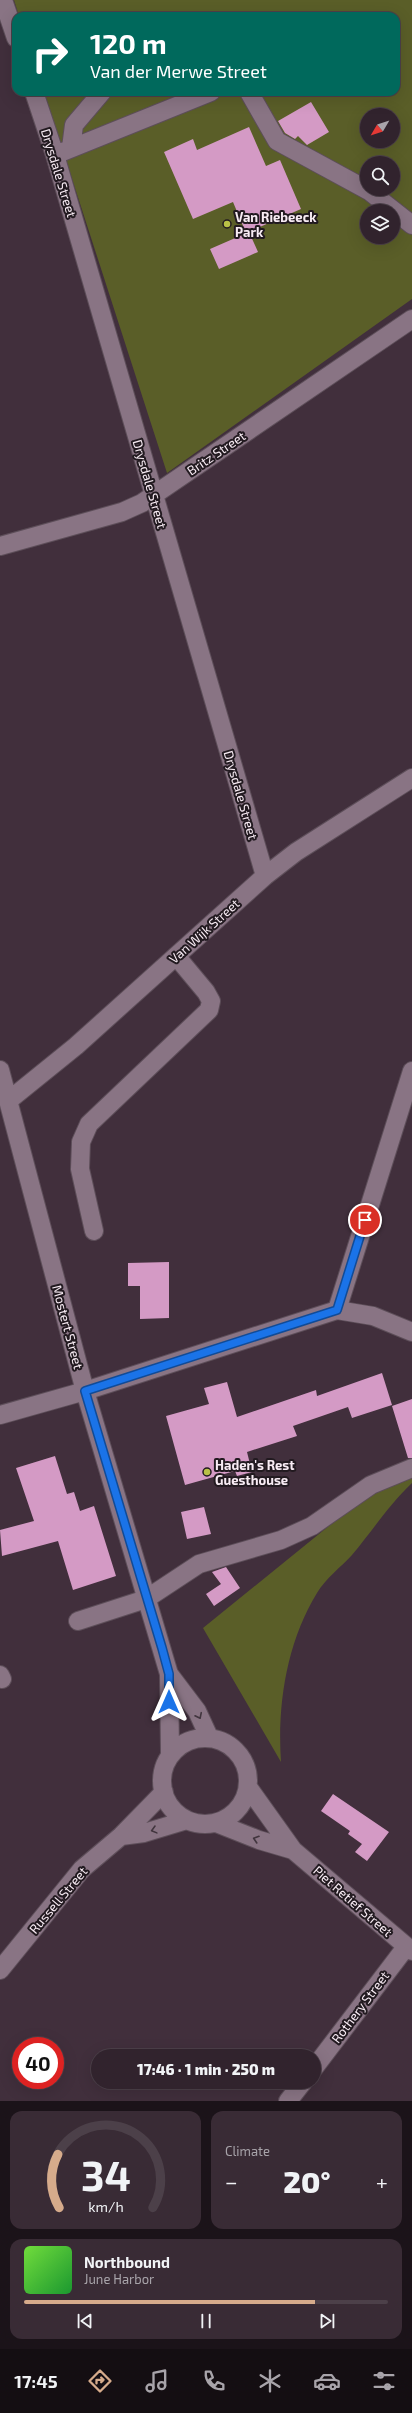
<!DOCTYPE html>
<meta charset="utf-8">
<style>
:root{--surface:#31232d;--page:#392b35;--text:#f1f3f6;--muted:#a8a4aa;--line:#4c4049;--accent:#d6ab8b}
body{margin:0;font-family:"Exo 2",sans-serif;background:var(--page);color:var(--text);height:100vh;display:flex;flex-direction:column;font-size:15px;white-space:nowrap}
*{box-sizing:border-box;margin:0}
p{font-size:13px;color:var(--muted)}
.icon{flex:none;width:22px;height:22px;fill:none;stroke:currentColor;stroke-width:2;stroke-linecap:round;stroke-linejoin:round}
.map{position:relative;height:2101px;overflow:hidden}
.details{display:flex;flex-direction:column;gap:10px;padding:10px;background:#1b1319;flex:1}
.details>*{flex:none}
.hud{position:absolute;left:12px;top:12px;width:388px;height:84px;border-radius:12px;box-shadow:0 4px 16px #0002,0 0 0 1px var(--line);background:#00695c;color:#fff;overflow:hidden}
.needle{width:26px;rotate:231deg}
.buttons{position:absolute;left:360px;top:108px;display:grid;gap:8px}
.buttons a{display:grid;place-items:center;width:40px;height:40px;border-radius:50%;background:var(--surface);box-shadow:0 4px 16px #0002,0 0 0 1px var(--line);font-size:20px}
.speed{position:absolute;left:12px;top:2037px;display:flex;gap:8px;font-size:20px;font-weight:700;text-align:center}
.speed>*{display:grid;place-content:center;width:52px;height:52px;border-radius:50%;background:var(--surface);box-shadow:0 4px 16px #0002,0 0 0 1px var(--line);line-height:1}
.speed .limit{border:6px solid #d22;background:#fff;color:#111}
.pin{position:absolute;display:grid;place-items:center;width:34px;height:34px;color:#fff;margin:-17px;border:2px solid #fff;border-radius:50%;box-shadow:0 1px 4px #0007}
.me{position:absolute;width:44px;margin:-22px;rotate:0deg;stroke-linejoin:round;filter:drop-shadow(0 0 3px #0008)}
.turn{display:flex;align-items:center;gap:14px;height:84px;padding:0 12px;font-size:18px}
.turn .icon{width:52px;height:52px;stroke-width:2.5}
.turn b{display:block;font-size:28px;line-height:34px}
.big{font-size:30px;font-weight:800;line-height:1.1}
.details .card{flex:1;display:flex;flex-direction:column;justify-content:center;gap:6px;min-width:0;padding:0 14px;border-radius:12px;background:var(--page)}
.details .dial{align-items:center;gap:0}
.dial svg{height:104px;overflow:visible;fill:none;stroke:var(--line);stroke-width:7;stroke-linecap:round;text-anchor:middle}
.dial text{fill:var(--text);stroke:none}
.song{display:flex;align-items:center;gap:12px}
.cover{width:48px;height:48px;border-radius:6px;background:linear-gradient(135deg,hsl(100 70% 55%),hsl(130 70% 35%))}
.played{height:4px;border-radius:2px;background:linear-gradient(90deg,var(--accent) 80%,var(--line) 80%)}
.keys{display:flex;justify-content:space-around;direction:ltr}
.heat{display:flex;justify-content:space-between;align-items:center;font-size:22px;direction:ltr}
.details .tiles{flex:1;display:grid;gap:10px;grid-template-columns:1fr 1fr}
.card:last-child{grid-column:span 2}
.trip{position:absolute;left:91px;top:2049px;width:230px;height:40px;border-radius:20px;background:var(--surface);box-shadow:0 4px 16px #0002,0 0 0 1px var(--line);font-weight:800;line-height:40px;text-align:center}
.tabs{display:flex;height:64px;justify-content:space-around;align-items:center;background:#140e12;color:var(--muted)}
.tabs .icon{width:28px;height:28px}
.tabs .current{color:var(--accent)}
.tabs b{font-size:18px;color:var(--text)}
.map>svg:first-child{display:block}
.green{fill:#5a5e28;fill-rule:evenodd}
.building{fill:#d49ac5}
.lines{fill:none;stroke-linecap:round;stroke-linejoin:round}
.minor-casing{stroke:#5d4e59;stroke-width:20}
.minor{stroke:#897484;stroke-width:18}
.oneway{stroke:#41353e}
.route-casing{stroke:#114b97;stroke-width:10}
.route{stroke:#1a73e8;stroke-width:7}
.poi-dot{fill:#b9c046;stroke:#221a20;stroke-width:1.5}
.labels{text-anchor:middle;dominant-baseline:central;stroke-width:4;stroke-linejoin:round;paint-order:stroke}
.street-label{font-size:13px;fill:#f8ecf4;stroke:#221a20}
.poi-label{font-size:13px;font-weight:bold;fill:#f8ecf4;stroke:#221a20;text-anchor:start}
</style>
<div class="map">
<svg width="412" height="2101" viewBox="0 0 412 2101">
<rect width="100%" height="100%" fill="#412f3c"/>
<!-- green -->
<path class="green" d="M14 0H412V299L167 473 44 92H396V16H19ZM367 115H393V141H367ZM367 163H393V189H367ZM367 211H393V237H367Z
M412 1468V1483C388 1506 373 1530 352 1555 341 1567 326 1578 317 1593 287 1642 277 1704 281 1762L203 1628 393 1474Z"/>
<!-- building -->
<path class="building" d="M311 102 329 132 307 145 298 136 295 139 285 133 278 121Z
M249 127 266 166 280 160 301 209 246 233 233 202 193 219 164 152 193 139 197 150Z
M249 232 258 252 219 269 210 249Z
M169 1262V1318L140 1319V1286H128V1263Z
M382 1373 392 1405 352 1418 348 1407 293 1426 297 1436 247 1452 252 1472 237 1476 235 1471 185 1485 166 1416 209 1404 204 1388 227 1382 237 1417 316 1390 317 1396Z
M412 1399V1458H408L392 1406Z
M55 1456 67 1494 74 1492 80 1511 94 1506 116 1576 73 1590 58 1541 2 1556 0 1530 34 1521 16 1468Z
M204 1507 211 1534 187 1539 181 1512Z
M226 1567 240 1588 214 1606 206 1594 221 1584 212 1572Z
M333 1794 389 1832 367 1861 355 1852 362 1844 348 1834 350 1831 321 1811Z"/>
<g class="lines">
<defs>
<path id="minor" d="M3 0 16 38
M34 92 55 155 265 876
M249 92 277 141 369 191 412 225
M71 148 74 125 102 92
M55 155 211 92
M0 546 122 512 142 503 412 319
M0 1070 85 1391 169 1674 170 1753
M8 1101 76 1046 265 876 296 852 412 778
M94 1231 80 1169 81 1142 89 1124 209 1010 211 1001 206 992 176 956
M337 1310 412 1071
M0 1415 85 1391 337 1310 373 1316 412 1332
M78 1621 146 1599 199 1564 281 1540 312 1526 371 1485 412 1468
M169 1674 197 1711 209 1737
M0 1675 2 1679
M162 1781a43 43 0 1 1 86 0a43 43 0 1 1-86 0Z
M248 1787 293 1850 412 1951
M216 1823 259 1840 293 1850
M121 1836 144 1833 187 1820
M0 1970 82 1869 121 1836 164 1792
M314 2068 406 1947
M288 2101 303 2082"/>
</defs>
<!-- minor casing -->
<use href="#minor" class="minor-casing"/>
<!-- minor -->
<use href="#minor" class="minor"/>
</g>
<!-- one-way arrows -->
<defs><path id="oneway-chevron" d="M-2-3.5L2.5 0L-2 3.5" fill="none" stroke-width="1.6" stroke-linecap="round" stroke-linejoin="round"/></defs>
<g class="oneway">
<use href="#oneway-chevron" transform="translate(199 1716) rotate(64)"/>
<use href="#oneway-chevron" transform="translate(154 1830) rotate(165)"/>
<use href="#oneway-chevron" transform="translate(256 1839) rotate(-162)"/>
</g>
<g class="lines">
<defs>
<path id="route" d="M169 1702V1674L162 1648 85 1391 337 1310 365 1220"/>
</defs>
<!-- route casing -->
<use href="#route" class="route-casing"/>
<!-- route -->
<use href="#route" class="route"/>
</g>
<!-- markers -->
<g class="poi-dot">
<circle cx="227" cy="224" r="4"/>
<circle cx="207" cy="1472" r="4"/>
</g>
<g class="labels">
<!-- street labels -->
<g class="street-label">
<text transform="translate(59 173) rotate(73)">Drysdale Street</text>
<text transform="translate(216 453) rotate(-34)">Britz Street</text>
<text transform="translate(150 484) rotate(74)">Drysdale Street</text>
<text transform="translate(241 795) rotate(74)">Drysdale Street</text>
<text transform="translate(204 931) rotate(-42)">Van Wijk Street</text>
<text transform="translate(68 1327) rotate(75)">Mostert Street</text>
<text transform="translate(58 1900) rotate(-50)">Russell Street</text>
<text transform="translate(353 1901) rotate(41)">Piet Retief Street</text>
<text transform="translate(360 2007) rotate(-53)">Rothery Street</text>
</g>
<!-- poi labels -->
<g class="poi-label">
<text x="235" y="217">Van Riebeeck<tspan x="235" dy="15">Park</tspan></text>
<text x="215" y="1465">Haden's Rest<tspan x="215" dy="15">Guesthouse</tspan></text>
</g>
</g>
</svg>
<div class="buttons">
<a><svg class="needle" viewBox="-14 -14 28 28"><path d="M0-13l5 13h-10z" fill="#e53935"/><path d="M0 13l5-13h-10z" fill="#a8a4aa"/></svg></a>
<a><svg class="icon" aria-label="search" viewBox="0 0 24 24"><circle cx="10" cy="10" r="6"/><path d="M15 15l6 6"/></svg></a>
<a><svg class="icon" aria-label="layers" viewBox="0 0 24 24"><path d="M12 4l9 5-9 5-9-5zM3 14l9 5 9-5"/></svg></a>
</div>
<div class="speed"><div class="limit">40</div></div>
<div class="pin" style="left:365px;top:1220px;background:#d93025"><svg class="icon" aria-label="arrive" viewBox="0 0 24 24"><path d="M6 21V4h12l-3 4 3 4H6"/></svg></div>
<svg class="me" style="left:169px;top:1702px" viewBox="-20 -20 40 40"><path d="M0-17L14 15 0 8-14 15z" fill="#1a73e8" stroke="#fff" stroke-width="4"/></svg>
<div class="trip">17:46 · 1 min · 250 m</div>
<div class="hud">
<div class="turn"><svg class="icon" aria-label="right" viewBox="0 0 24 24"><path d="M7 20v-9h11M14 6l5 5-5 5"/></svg><div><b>120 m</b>Van der Merwe Street</div></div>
</div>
</div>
<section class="details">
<div class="tiles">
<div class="card dial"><svg viewBox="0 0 100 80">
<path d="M14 69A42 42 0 1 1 86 69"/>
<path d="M14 69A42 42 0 0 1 13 28" stroke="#d6ab8b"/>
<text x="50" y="56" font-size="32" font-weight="700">34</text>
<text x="50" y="72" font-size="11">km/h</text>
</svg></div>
<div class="card"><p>Climate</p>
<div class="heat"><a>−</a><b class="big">20°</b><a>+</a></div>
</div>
<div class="card">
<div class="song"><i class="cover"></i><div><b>Northbound</b><p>June Harbor</p></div></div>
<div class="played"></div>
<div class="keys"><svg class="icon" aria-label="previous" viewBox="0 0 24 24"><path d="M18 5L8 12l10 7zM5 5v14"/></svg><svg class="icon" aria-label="pause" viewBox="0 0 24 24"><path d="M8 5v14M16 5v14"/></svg><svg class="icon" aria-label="next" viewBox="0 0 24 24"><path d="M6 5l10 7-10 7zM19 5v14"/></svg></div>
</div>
</div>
</section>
<nav class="tabs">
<b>17:45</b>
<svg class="icon current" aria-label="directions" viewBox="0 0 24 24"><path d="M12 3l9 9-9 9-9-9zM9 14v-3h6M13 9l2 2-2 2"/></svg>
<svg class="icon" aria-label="music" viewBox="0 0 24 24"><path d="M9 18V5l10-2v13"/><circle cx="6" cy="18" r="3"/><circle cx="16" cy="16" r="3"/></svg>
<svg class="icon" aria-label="phone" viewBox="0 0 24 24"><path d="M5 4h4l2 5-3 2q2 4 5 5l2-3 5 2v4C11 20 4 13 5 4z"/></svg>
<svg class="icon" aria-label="climate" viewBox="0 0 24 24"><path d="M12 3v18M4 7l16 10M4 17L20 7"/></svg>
<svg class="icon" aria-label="car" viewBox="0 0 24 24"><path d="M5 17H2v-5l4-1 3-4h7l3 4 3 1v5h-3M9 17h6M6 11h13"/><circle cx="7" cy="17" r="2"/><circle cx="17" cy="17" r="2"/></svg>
<svg class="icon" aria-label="filters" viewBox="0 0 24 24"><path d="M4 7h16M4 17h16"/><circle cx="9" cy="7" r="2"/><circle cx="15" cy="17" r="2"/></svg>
</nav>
